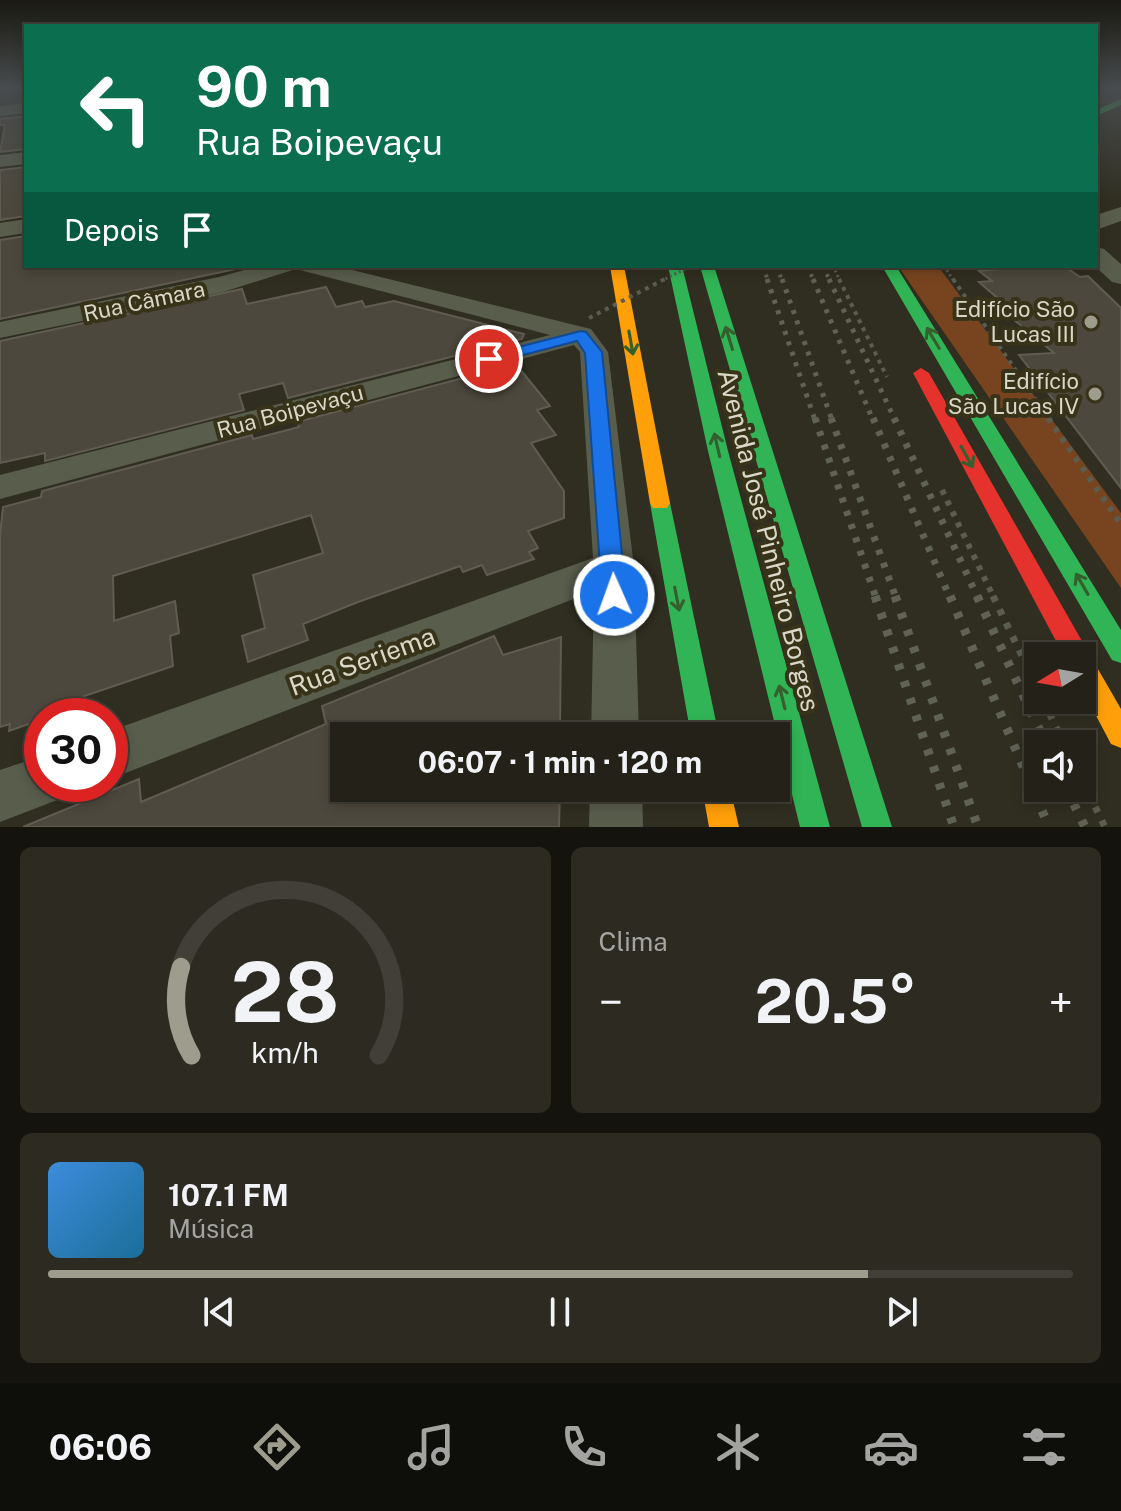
<!DOCTYPE html>
<html lang="pt">
<meta charset="utf-8">
<style>
:root{--surface:#242218;--page:#2c2a21;--text:#f1f3f6;--muted:#a3a4a2;--line:#413f37;--accent:#9e9c8d}
body{margin:0;font-family:"Public Sans",sans-serif;background:var(--page);color:var(--text);height:100vh;display:flex;flex-direction:column;font-size:30px;white-space:nowrap}
*{box-sizing:border-box;margin:0}
p{font-size:26px;color:var(--muted)}
.icon{flex:none;width:44px;height:44px;fill:none;stroke:currentColor;stroke-width:2;stroke-linecap:round;stroke-linejoin:round}
.map{position:relative;height:827px;overflow:hidden}
.panel{display:flex;flex-direction:column;gap:20px;padding:20px;background:#14130d;flex:1}
.panel>*{flex:none}
.banner{position:absolute;left:24px;top:24px;width:1074px;height:244px;border-radius:0px;box-shadow:0 4px 12px #0003,0 0 0 2px var(--line);background:#0b6e4f;color:#fff;overflow:hidden}
.needle{width:52px;rotate:259deg}
.tools{position:absolute;left:1024px;top:642px;display:grid;gap:16px}
.tools a{display:grid;place-items:center;width:72px;height:72px;border-radius:0px;background:var(--surface);box-shadow:0 4px 12px #0003,0 0 0 2px var(--line);font-size:40px}
.speed{position:absolute;left:24px;top:698px;display:flex;gap:16px;font-size:40px;font-weight:700;text-align:center}
.speed>*{display:grid;place-content:center;width:104px;height:104px;border-radius:50%;background:var(--surface);box-shadow:0 4px 12px #0003,0 0 0 2px var(--line);line-height:1}
.speed .limit{border:12px solid #d22;background:#fff;color:#111}
.pin{position:absolute;display:grid;place-items:center;width:68px;height:68px;color:#fff;margin:-34px;border:4px solid #fff;border-radius:50%;box-shadow:0 2px 8px #0007}
.me{position:absolute;width:88px;margin:-44px;rotate:358deg;stroke-linejoin:round;filter:drop-shadow(0 0 6px #0008)}
.turn{display:flex;align-items:center;gap:28px;height:168px;padding:0 40px;font-size:36px}
.turn .icon{width:104px;height:104px;stroke-width:2.5}
.turn b{display:block;font-size:56px;line-height:68px}
.then{display:flex;align-items:center;height:76px;padding:0 40px;background:#0003;gap:16px;font-size:30px}
.big{font-size:60px;font-weight:700;line-height:1.1}
.panel .widget{flex:1;display:flex;flex-direction:column;justify-content:center;gap:12px;min-width:0;padding:0 28px;border-radius:12px;background:var(--page)}
.panel .dial{align-items:center;gap:0}
.dial svg{height:208px;overflow:visible;fill:none;stroke:var(--line);stroke-width:7;stroke-linecap:round;text-anchor:middle}
.dial text{fill:var(--text);stroke:none}
.song{display:flex;align-items:center;gap:24px}
.cover{width:96px;height:96px;border-radius:12px;background:linear-gradient(135deg,hsl(210 70% 55%),hsl(200 70% 35%))}
.played{height:8px;border-radius:4px;background:linear-gradient(90deg,var(--accent) 80%,var(--line) 80%)}
.keys{display:flex;justify-content:space-around;direction:ltr}
.heat{display:flex;justify-content:space-between;align-items:center;font-size:44px;direction:ltr}
.panel .tiles{flex:1;display:grid;gap:20px;grid-template-columns:1fr 1fr}
.widget:last-child{grid-column:span 2}
.trip{position:absolute;left:330px;top:722px;width:460px;height:80px;border-radius:0px;background:var(--surface);box-shadow:0 4px 12px #0003,0 0 0 2px var(--line);font-weight:700;line-height:80px;text-align:center}
.dock{display:flex;height:128px;justify-content:space-around;align-items:center;background:#0e0e0a;color:var(--muted)}
.dock .icon{width:56px;height:56px}
.dock .on{color:var(--accent)}
.dock b{font-size:36px;color:var(--text)}
.map>svg:first-child{display:block}
.green{fill:#78441f}
.building{fill:#4d483d;stroke:#605c51;stroke-width:2}
.lines{fill:none;stroke-linecap:round;stroke-linejoin:round}
.path-far3{stroke:#5a5d50;stroke-width:3;stroke-dasharray:2 3;stroke-linecap:butt}
.path-far2{stroke:#5a5d50;stroke-width:4;stroke-dasharray:4 5;stroke-linecap:butt}
.path-far1{stroke:#5a5d50;stroke-width:6;stroke-dasharray:5 7;stroke-linecap:butt}
.path{stroke:#5a5d50;stroke-width:7;stroke-dasharray:6 9;stroke-linecap:butt}
.street{fill:#595d4c;fill-rule:evenodd}
.fast{fill:#30b455;fill-rule:evenodd}
.slow{fill:#ff9f0a;fill-rule:evenodd}
.jam{fill:#e5322d;fill-rule:evenodd}
.rail-far3{stroke:#606256;stroke-width:4;stroke-dasharray:3 6;stroke-linecap:butt}
.rail-far2{stroke:#606256;stroke-width:5;stroke-dasharray:4 7;stroke-linecap:butt}
.rail-far1{stroke:#606256;stroke-width:7;stroke-dasharray:5 9;stroke-linecap:butt}
.rail{stroke:#606256;stroke-width:9;stroke-dasharray:6 12;stroke-linecap:butt}
.path-bridge-far1{stroke:#5a5d50;stroke-width:3;stroke-dasharray:2 3;stroke-linecap:butt}
.path-bridge{stroke:#5a5d50;stroke-width:4;stroke-dasharray:4 5;stroke-linecap:butt}
.oneway{stroke:#35602e}
.route{fill:#1a73e8;stroke:#114b97;stroke-width:2}
.poi-dot{fill:#9e9c8d;stroke:#373319;stroke-width:3}
.labels{text-anchor:middle;dominant-baseline:central;stroke-width:8;stroke-linejoin:round;paint-order:stroke}
.street-label{font-size:22px;fill:#d9d7c7;stroke:#373319}
.poi-label{font-size:22px;fill:#d9d7c7;stroke:#373319;text-anchor:end}
.near-street-label{font-size:26px;fill:#d9d7c7;stroke:#373319}
</style>
<div class="map">
<svg width="1121" height="827" viewBox="0 0 1121 827">
<rect width="100%" height="100%" fill="#302e20"/>
<!-- green -->
<path class="green" d="M898 266H938L1121 513V588Z"/>
<!-- building -->
<path class="building" d="M26 116V149L0 152 5 125H0V119Z
M26 167V216L0 220V170Z
M26 236V266H235L236 269 0 319V240Z
M1034 266H1064L1080 277 1088 276 1121 308V488L1019 355 1054 353 1001 309 1009 308 979 282 992 281 979 271Z
M326 287 336 307 362 301 365 307 394 301 524 334 522 339 288 398 283 383 239 394 244 410 45 461V453L0 463V341L242 289 247 304Z
M512 365 509 371 519 368 550 406 537 410 556 435 531 443 564 491V518L528 531 538 548 529 552 534 559 487 575 482 565 463 572 460 566 358 602 303 624 308 640 248 662 242 636 265 628 253 575 323 553 311 515 113 576 114 621 175 601 179 633 170 636 173 666 40 711V720L9 731 10 724 0 727V535L3 507 41 497 42 491 252 435 253 439 299 427 297 422Z
M494 636 503 655 561 637 560 729 541 736H435L433 721 397 736H344V788H560L559 827H23L139 779 141 802 326 724 322 706Z"/>
<g class="lines">
<!-- path-far3 -->
<path class="path-far3" d="M833 266 840 281
M944 266 954 281"/>
<!-- path-far2 -->
<path class="path-far2" d="M839 279 887 377
M953 279 1050 420"/>
<!-- path-far1 -->
<path class="path-far1" d="M1048 418 1121 524
M942 490 994 598"/>
<!-- path -->
<path class="path" d="M993 596 1038 689
M1043 700 1064 744
M1082 780 1105 827"/>
<!-- street -->
<path class="street" d="M26 103V113L0 116V106Z
M26 152V164L0 167V155Z
M1121 207V221L1096 230V215Z
M26 219V233L0 237V223Z
M1096 247 1104 249 1121 264V284L1112 282 1095 266Z
M259 266H336L591 329 608 352 634 567 639 736H591L594 591 110 779V731L593 558 580 352 574 345 0 499V475L550 335 296 269 223 292 0 338V322L219 277Z
M42 756V784H66L60 799 0 822V770Z
M590 788H642L643 827H589Z"/>
<!-- fast -->
<path class="fast" d="M1121 99V105L1096 116V110Z
M668 266H682L728 451 830 827H800L708 451Z
M700 266H714L892 827H862Z
M882 266H896L1121 630V663L1112 660Z
M660 496 667 498 670 503 719 736H691L650 503 653 498Z"/>
<!-- slow -->
<path class="slow" d="M610 266H624L670 503 667 508H653L650 503Z
M1082 654 1091 657 1121 709V748L1111 744 1082 689V656H1077Z
M702 788H730L739 827H709Z"/>
<!-- jam -->
<path class="jam" d="M921 368 929 373 1086 648 1090 656 1086 664 1082 665V656H1064L913 373Z"/>
<!-- rail-far3 -->
<path class="rail-far3" d="M763 266 768 281
M777 266 782 281
M807 266 814 281
M823 266 830 281"/>
<!-- rail-far2 -->
<path class="rail-far2" d="M767 279 815 420
M782 279 832 420
M813 279 873 420
M829 279 895 420"/>
<!-- rail-far1 -->
<path class="rail-far1" d="M815 418 876 598
M831 418 896 598
M873 418 950 598
M894 418 978 598"/>
<!-- rail -->
<path class="rail" d="M875 596 954 827
M895 596 978 827
M950 596 1049 827
M977 596 1046 744
M1066 788 1085 827"/>
<!-- path-bridge-far1 -->
<path class="path-bridge-far1" d="M661 281 691 266"/>
<!-- path-bridge -->
<path class="path-bridge" d="M589 318 665 279"/>
</g>
<!-- one-way arrows -->
<defs><path id="oneway-shaft" d="M-6 0H5M1.5-3L5.5 0L1.5 3" fill="none" stroke-width="1.6" stroke-linecap="round" stroke-linejoin="round" transform="scale(2)"/></defs>
<g class="oneway">
<use href="#oneway-shaft" transform="translate(729 338) rotate(-107)"/>
<use href="#oneway-shaft" transform="translate(933 338) rotate(-121)"/>
<use href="#oneway-shaft" transform="translate(631 343) rotate(80)"/>
<use href="#oneway-shaft" transform="translate(717 445) rotate(-103)"/>
<use href="#oneway-shaft" transform="translate(967 457) rotate(61)"/>
<use href="#oneway-shaft" transform="translate(1082 584) rotate(-120)"/>
<use href="#oneway-shaft" transform="translate(677 599) rotate(79)"/>
<use href="#oneway-shaft" transform="translate(782 697) rotate(-104)"/>
</g>
<!-- sky -->
<linearGradient id="sky" x2="0" y2="1"><stop stop-color="#1a1912"/><stop offset="0.43" stop-color="#484c4e"/><stop offset="1" stop-color="#484c4e" stop-opacity="0"/></linearGradient>
<rect width="1121" height="204" fill="url(#sky)"/>
<!-- route -->
<path class="route" d="M581 331 586 332 602 352 626 595 623 602 614 605 606 602 602 595 585 353 577 341 489 364 481 359 483 356Z"/>
<!-- markers -->
<g class="poi-dot">
<circle cx="1091" cy="322" r="8"/>
<circle cx="1095" cy="394" r="8"/>
</g>
<g class="labels">
<!-- street labels -->
<g class="street-label">
<text transform="translate(144 301) rotate(-12)">Rua Câmara</text>
<text transform="translate(290 411) rotate(-15)">Rua Boipevaçu</text>
</g>
<!-- poi labels -->
<g class="poi-label">
<text x="1075" y="309">Edifício São<tspan x="1075" dy="25">Lucas III</tspan></text>
<text x="1079" y="381">Edifício<tspan x="1079" dy="25">São Lucas IV</tspan></text>
</g>
<!-- near-street labels -->
<g class="near-street-label">
<text transform="translate(769 540) rotate(76)">Avenida José Pinheiro Borges</text>
<text transform="translate(362 661) rotate(-20)">Rua Seriema</text>
</g>
</g>
</svg>
<div class="tools">
<a><svg class="needle" viewBox="-14 -14 28 28"><path d="M0-13l5 13h-10z" fill="#e53935"/><path d="M0 13l5-13h-10z" fill="#a3a4a2"/></svg></a>
<a><svg class="icon" aria-label="sound" viewBox="0 0 24 24"><path d="M4 9h4l5-4v14l-5-4H4zM17 9q2 3 0 6"/></svg></a>
</div>
<div class="speed"><div class="limit">30</div></div>
<div class="pin" style="left:489px;top:359px;background:#d93025"><svg class="icon" aria-label="arrive" viewBox="0 0 24 24"><path d="M6 21V4h12l-3 4 3 4H6"/></svg></div>
<svg class="me" style="left:614px;top:595px" viewBox="-20 -20 40 40"><circle r="17" fill="#1a73e8" stroke="#fff" stroke-width="3"/><path d="M0-11L8 9 0 5-8 9z" fill="#fff"/></svg>
<div class="trip">06:07 · 1 min · 120 m</div>
<div class="banner">
<div class="turn"><svg class="icon" aria-label="left" viewBox="0 0 24 24"><path d="M17 20v-9H6M10 6l-5 5 5 5"/></svg><div><b>90 m</b>Rua Boipevaçu</div></div>
<div class="then">Depois<svg class="icon" aria-label="arrive" viewBox="0 0 24 24"><path d="M6 21V4h12l-3 4 3 4H6"/></svg></div>
</div>
</div>
<section class="panel">
<div class="tiles">
<div class="widget dial"><svg viewBox="0 0 100 80">
<path d="M14 69A42 42 0 1 1 86 69"/>
<path d="M14 69A42 42 0 0 1 10 35" stroke="#9e9c8d"/>
<text x="50" y="56" font-size="32" font-weight="700">28</text>
<text x="50" y="72" font-size="11">km/h</text>
</svg></div>
<div class="widget"><p>Clima</p>
<div class="heat"><a>−</a><b class="big">20.5°</b><a>+</a></div>
</div>
<div class="widget">
<div class="song"><i class="cover"></i><div><b>107.1 FM</b><p>Música</p></div></div>
<div class="played"></div>
<div class="keys"><svg class="icon" aria-label="previous" viewBox="0 0 24 24"><path d="M18 5L8 12l10 7zM5 5v14"/></svg><svg class="icon" aria-label="pause" viewBox="0 0 24 24"><path d="M8 5v14M16 5v14"/></svg><svg class="icon" aria-label="next" viewBox="0 0 24 24"><path d="M6 5l10 7-10 7zM19 5v14"/></svg></div>
</div>
</div>
</section>
<nav class="dock">
<b>06:06</b>
<svg class="icon on" aria-label="directions" viewBox="0 0 24 24"><path d="M12 3l9 9-9 9-9-9zM9 14v-3h6M13 9l2 2-2 2"/></svg>
<svg class="icon" aria-label="music" viewBox="0 0 24 24"><path d="M9 18V5l10-2v13"/><circle cx="6" cy="18" r="3"/><circle cx="16" cy="16" r="3"/></svg>
<svg class="icon" aria-label="phone" viewBox="0 0 24 24"><path d="M5 4h4l2 5-3 2q2 4 5 5l2-3 5 2v4C11 20 4 13 5 4z"/></svg>
<svg class="icon" aria-label="climate" viewBox="0 0 24 24"><path d="M12 3v18M4 7l16 10M4 17L20 7"/></svg>
<svg class="icon" aria-label="car" viewBox="0 0 24 24"><path d="M5 17H2v-5l4-1 3-4h7l3 4 3 1v5h-3M9 17h6M6 11h13"/><circle cx="7" cy="17" r="2"/><circle cx="17" cy="17" r="2"/></svg>
<svg class="icon" aria-label="filters" viewBox="0 0 24 24"><path d="M4 7h16M4 17h16"/><circle cx="9" cy="7" r="2"/><circle cx="15" cy="17" r="2"/></svg>
</nav>
